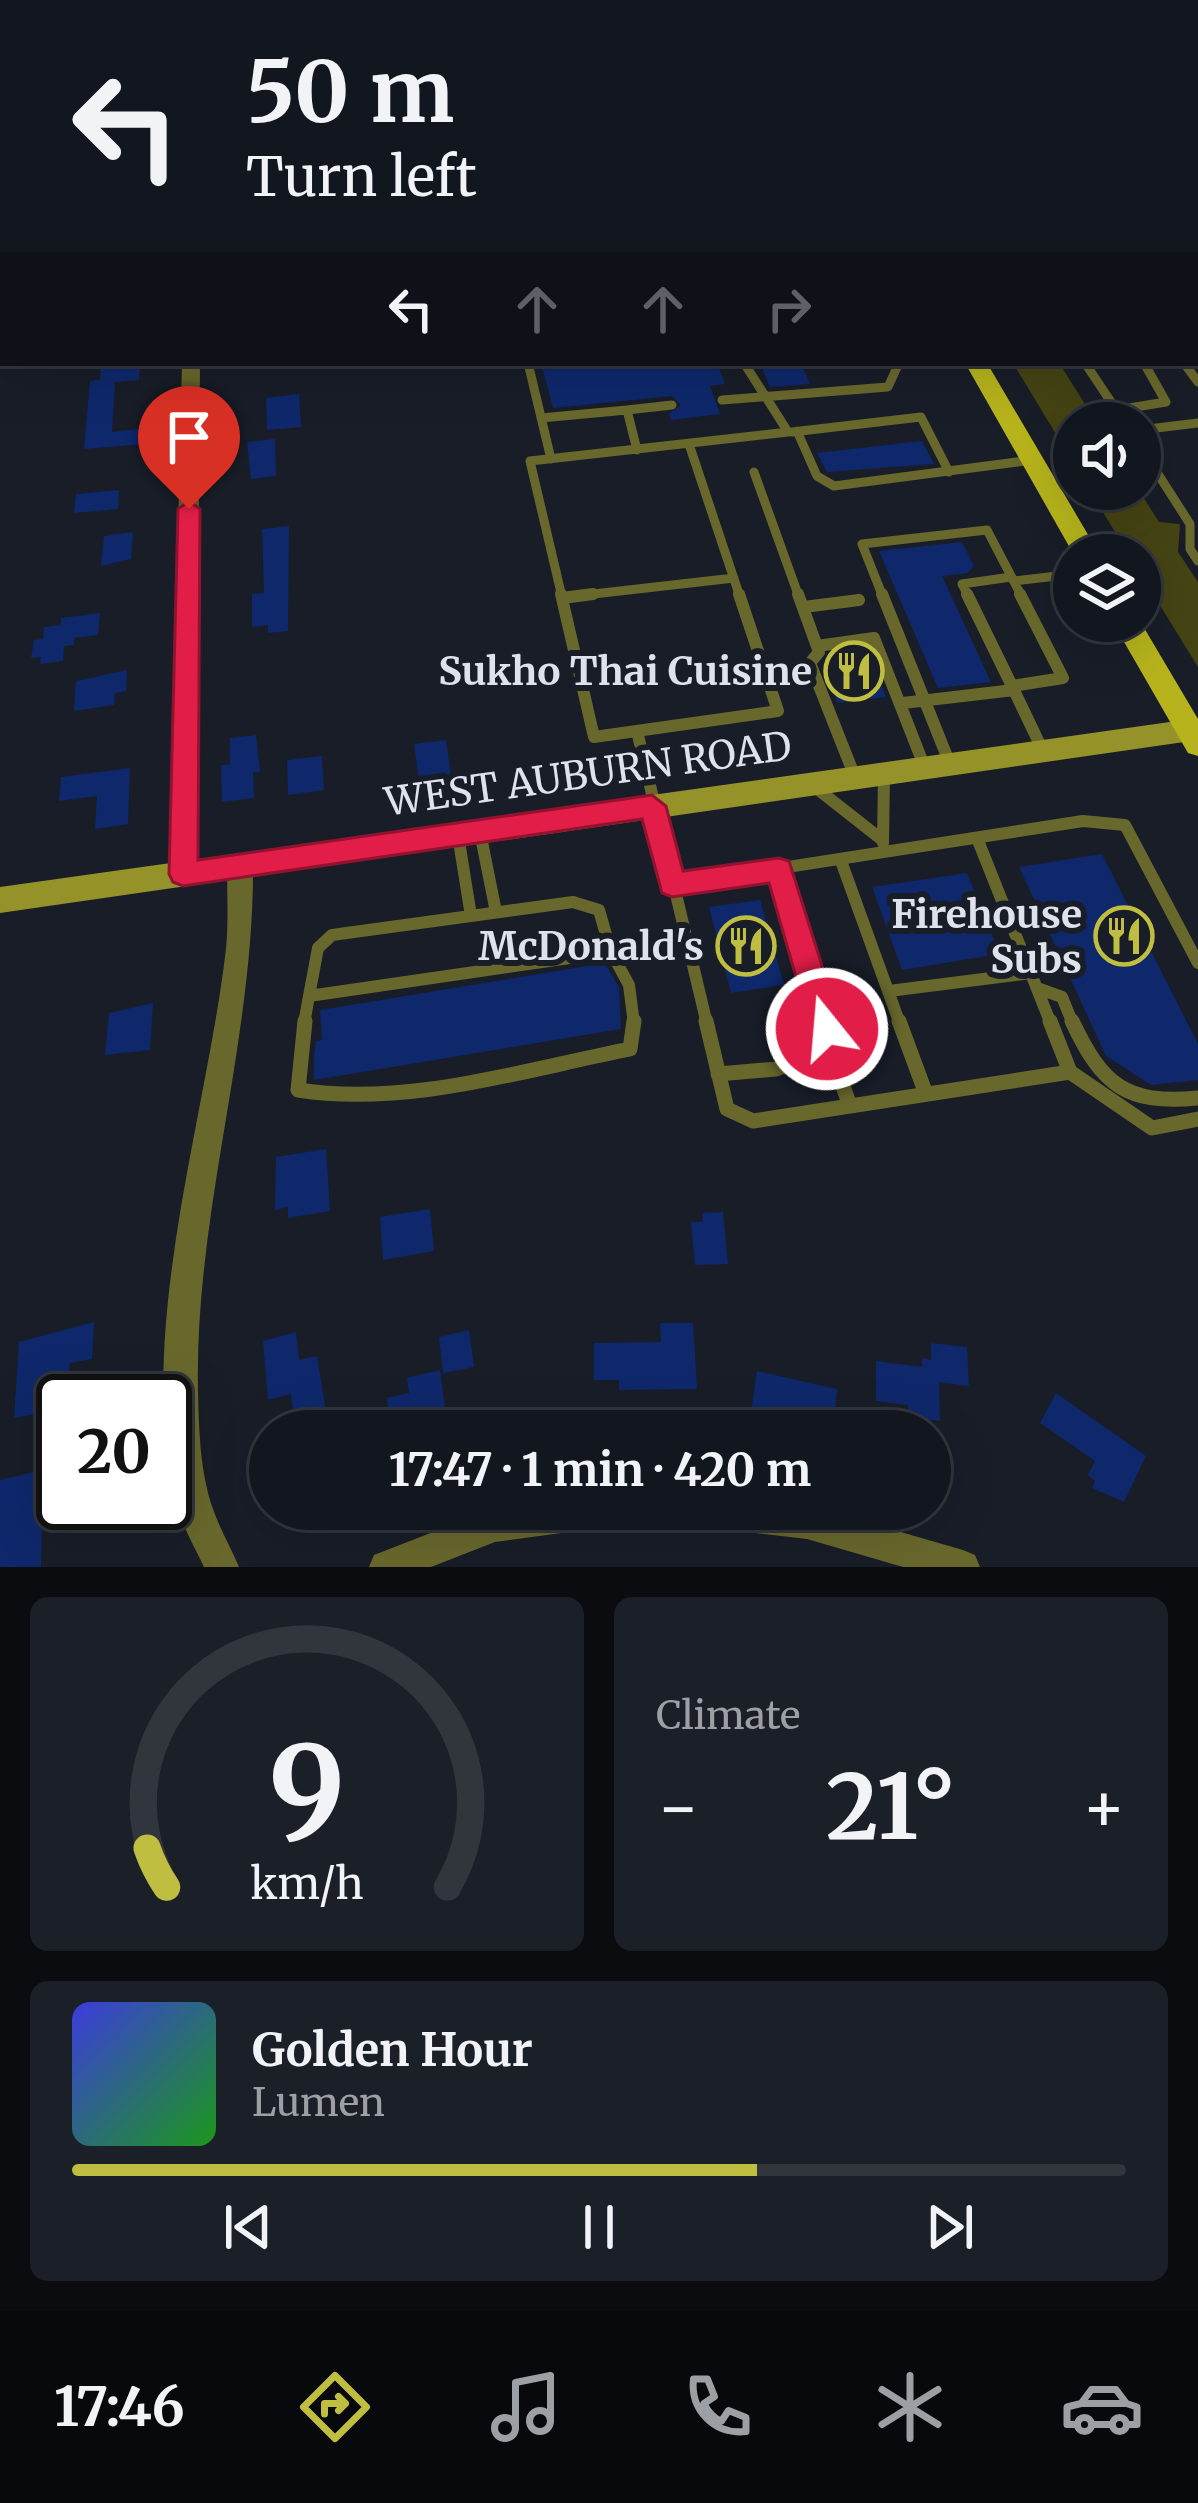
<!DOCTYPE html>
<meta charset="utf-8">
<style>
:root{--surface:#12161e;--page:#1b1f27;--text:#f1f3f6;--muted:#9c9fa4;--line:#31353c;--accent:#c0be40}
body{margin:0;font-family:Merriweather,serif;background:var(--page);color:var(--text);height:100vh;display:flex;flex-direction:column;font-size:45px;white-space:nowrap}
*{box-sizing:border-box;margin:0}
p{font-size:39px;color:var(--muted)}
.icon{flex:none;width:66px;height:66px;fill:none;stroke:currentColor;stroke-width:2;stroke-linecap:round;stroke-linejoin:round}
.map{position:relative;height:1567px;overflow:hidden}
.panel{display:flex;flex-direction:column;gap:30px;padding:30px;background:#0a0c10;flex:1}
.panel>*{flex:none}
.top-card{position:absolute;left:0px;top:0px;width:1200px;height:366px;box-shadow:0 12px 48px #0002,0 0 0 3px var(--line);background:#12161e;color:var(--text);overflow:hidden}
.fabs{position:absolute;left:1053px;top:402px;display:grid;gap:24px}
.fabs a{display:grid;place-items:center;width:108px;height:108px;border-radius:50%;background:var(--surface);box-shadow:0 12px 48px #0002,0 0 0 3px var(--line);font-size:60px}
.speed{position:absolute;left:36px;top:1374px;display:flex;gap:24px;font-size:60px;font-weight:700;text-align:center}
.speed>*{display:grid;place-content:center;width:156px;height:156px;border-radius:50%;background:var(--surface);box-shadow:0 12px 48px #0002,0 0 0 3px var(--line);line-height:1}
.speed .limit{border:6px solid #111;border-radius:18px;background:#fff;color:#111}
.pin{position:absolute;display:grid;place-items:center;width:102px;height:102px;color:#fff;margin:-123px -51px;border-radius:50% 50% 50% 0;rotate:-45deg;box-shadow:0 0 12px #0007}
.pin .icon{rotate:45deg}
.me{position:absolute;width:132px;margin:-66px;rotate:343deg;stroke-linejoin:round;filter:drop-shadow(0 0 9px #0008)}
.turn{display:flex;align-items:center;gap:42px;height:252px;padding:0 48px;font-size:54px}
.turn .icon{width:156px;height:156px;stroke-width:2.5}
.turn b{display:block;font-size:84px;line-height:102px}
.lanes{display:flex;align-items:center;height:114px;padding:0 48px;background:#0003;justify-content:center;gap:60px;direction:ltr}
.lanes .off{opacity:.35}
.big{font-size:90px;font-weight:700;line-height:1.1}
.panel .tile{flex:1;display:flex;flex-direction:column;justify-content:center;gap:18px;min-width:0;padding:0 42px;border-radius:18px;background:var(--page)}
.panel .dial{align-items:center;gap:0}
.dial svg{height:312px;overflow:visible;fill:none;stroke:var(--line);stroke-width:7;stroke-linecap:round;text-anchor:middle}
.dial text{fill:var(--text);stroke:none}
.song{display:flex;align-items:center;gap:36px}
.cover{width:144px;height:144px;border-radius:18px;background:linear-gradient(135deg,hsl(240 70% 55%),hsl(120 70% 35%))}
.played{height:12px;border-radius:6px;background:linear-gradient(90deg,var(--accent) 65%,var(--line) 65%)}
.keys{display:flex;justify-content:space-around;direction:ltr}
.heat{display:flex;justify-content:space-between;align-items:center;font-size:66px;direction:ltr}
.panel .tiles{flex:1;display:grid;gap:30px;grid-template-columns:1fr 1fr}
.tile:last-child{grid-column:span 2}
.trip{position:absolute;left:249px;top:1410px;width:702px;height:120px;border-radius:60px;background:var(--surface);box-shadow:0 12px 48px #0002,0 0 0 3px var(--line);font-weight:700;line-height:120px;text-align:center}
.tabs{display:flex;height:192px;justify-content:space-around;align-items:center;background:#07090c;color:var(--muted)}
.tabs .icon{width:84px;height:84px}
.tabs .on{color:var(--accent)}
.tabs b{font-size:54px;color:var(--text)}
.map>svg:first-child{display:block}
.green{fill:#454414}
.building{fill:#0e286b}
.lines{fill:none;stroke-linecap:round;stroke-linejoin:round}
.lane-far3{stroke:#69682c;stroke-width:8}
.lane-far2{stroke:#69682c;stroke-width:9}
.lane-far1{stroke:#69682c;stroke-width:12}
.lane{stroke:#69682c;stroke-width:15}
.street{fill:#69682c;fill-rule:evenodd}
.secondary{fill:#949228;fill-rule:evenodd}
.primary{fill:#b6b31c;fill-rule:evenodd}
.route{fill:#e11d48;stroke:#92132f;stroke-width:3}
.labels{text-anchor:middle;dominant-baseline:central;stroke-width:12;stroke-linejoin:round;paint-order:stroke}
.poi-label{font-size:39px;font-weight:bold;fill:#dee2ea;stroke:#181d28;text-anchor:end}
.street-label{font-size:39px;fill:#dee2ea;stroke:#181d28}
</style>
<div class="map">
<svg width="1198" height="1567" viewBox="0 0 1198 1567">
<rect width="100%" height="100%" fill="#181d28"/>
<!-- green -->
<path class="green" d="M1013 363H1059L1097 423H1074V464Z
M1089 489H1138L1159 522 1180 524 1178 552 1198 582V667L1140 573V555H1129Z"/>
<!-- building -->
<path class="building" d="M140 363 139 380 115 382 112 432 145 428 144 444 84 449 90 381 100 380 101 364Z
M541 363H717L725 384 710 386 720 414 671 420 669 414 681 405 672 396 553 408Z
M760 363H801L810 384 770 387Z
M299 394 301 427 267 430 266 398Z
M275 439 276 476 251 479 247 442Z
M922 441 934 464 827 472 817 453Z
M119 490 118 509 74 513 76 494Z
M289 526 288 631 268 633V625L252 627V594L264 593 262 529Z
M133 532 131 559 101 566 104 536Z
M962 542 974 566 968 573 942 576 991 682 938 688 879 551Z
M100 613 98 635 74 638V645L64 646 63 661 40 664 41 657 31 658 34 640 43 639 44 627 61 625V618Z
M867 650 886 697 837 703 826 665 834 664 830 655Z
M127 670 126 691 115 693 114 705 74 711 76 681Z
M256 735 260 772H253L254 798 222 802 221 765 230 764V738Z
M446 740 451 776 419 780 414 744Z
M322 756 324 790 288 795 287 760Z
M130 768 128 824 95 829 97 796 59 801 61 777Z
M1102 854 1198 1044V1080L1151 1085 1106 1056 1019 867Z
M967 873 1000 954 902 970 872 887Z
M760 900 784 985 731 993 709 907Z
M605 963 619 988 621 1029 314 1080V1055L316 1041 322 1040 320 1010Z
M153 1003 150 1050 105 1055 109 1013Z
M326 1149 330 1211 288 1218V1207L275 1210 276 1157Z
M430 1209 434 1251 383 1260 380 1217Z
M723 1212 728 1264 695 1265 691 1222H703L702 1213Z
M94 1322 92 1359 70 1363 63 1409 14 1418 19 1342Z
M660 1323H693L697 1389 619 1390V1380H594V1343L661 1342Z
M469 1330 474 1367 443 1373 439 1337Z
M296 1332 299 1360 317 1356 329 1431H295L291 1394 268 1400 263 1341Z
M931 1343 967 1347 969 1386 939 1382 940 1421 909 1417 908 1405 876 1401V1361L922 1367V1358L931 1360Z
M440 1370 447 1424 391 1431 387 1398 409 1393 407 1378Z
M757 1371 837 1389 833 1431 750 1419Z
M1056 1393 1146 1456 1124 1502 1092 1488 1095 1481 1088 1475 1095 1461 1040 1423Z
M63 1465V1508L42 1513 41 1567H0V1480Z"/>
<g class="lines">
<!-- lane-far3 -->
<path class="lane-far3" d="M1136 0 1147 3
M730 3 764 1
M983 3 987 0"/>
<!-- lane-far2 -->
<path class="lane-far2" d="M528 363 551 459
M1085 363 1125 423
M1184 363 1198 382
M722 400 888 387 899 363
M627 410 672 405
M1117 410 1166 402 1144 363
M541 418 627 410 637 450
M1140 430 1198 423
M797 431 817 476 834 486 1032 460
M792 432 921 417 949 472
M689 444 740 597
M1140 446 1190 524V549L1198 561
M754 472 799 597
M1014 581 1074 574
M562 597 530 461 788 432 744 363
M567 597 734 578
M883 597 862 544 987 530 1022 597
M969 597 962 584 1011 577"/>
<!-- lane-far1 -->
<path class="lane-far1" d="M561 594 594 737 778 711 739 594
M798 594 819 652 810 663 855 777
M882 594 950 764
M967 594 1012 686
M1020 594 1063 678 1012 686 1043 751
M562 598 593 594
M804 607 859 600
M817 646 874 638 925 768
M903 703 1014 690
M637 731 707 1024
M811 784 881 839
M480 832 496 912
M458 835 471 916
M977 838 1051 1024
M883 843 884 774
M841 861 900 1024
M779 869 823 1024
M672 885 1083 821 1125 825 1198 963
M573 902 599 910 611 952 309 996 318 948 332 935Z
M611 952 629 985 634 1024
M1037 988 1062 997 1073 1024
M889 991 1031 973
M304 1024 309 996"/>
<!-- lane -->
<path class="lane" d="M305 1021 298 1090C408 1107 523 1070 630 1049L634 1021
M706 1021 727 1109 753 1121 1070 1072 1152 1128 1198 1119
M899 1021 926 1094
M1050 1021 1070 1072
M1072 1021C1102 1085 1126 1105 1198 1098
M830 1049 850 1106
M718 1074 776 1069 830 1049 822 1021"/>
<!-- street -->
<path class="street" d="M191 0H205V3H191Z
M182 363H200L196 874 192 881 183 884 174 881 170 874Z
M240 856 249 859 253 866C254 1043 194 1214 198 1392 199 1430 200 1472 213 1509 220 1529 231 1548 239 1567H204C195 1548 184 1529 178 1509 133 1341 204 1127 225 957 229 927 227 896 227 866L231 859Z
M492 1509H630L625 1521 613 1526 495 1542 431 1567H369L374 1555Z
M676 1509H821L963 1550 975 1555 980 1567H903L807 1539 693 1526 681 1521Z"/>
<!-- secondary -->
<path class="secondary" d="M1198 718V740L0 913V887Z"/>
<!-- primary -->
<path class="primary" d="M756 0H772L774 3H758Z
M965 363H987L1100 555H1074Z
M1112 621H1140L1198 719V756L1188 753Z"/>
</g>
<!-- route -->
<path class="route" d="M189 501 200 509 198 860 652 795 666 806 683 871 779 858 789 861 842 1029 838 1039H816L811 1029 769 883 672 897 662 893 642 819 183 886 173 882 169 874 178 509Z"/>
<!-- icons -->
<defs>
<symbol id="restaurant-ring" viewBox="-11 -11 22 22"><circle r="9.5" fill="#181d28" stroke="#c0be40" stroke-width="1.5"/><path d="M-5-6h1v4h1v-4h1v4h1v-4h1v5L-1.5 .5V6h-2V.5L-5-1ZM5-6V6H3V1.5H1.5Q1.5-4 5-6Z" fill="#c0be40"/></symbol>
</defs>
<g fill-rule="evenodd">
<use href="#restaurant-ring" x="821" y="638" width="66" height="66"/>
<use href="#restaurant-ring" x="1091" y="903" width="66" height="66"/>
<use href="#restaurant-ring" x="713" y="913" width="66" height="66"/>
</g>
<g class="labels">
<!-- poi labels -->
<g class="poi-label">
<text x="812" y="671">Sukho Thai Cuisine</text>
<text x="1082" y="914">Firehouse<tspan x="1082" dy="45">Subs</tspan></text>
<text x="704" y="946">McDonald's</text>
</g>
<!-- street labels -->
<g class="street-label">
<text transform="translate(588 774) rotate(-8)">WEST AUBURN ROAD</text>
</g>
</g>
</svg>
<div class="fabs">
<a><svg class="icon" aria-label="sound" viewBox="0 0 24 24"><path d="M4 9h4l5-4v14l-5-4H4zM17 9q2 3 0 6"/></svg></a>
<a><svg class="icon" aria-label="layers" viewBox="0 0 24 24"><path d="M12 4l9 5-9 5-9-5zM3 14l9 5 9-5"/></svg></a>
</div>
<div class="speed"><div class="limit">20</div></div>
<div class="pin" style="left:189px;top:509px;background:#d93025"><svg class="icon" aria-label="arrive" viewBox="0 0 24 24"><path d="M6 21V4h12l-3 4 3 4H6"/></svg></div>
<svg class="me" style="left:827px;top:1029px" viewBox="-20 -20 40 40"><circle r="17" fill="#e11d48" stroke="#fff" stroke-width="3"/><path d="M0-11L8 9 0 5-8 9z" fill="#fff"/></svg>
<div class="trip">17:47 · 1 min · 420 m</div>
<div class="top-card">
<div class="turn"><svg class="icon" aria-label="left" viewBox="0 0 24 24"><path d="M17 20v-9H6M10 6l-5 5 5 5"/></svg><div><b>50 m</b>Turn left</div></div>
<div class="lanes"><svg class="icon" aria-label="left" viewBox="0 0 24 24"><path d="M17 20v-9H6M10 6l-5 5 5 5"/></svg><svg class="icon off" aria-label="ahead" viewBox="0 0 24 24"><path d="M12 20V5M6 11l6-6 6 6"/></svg><svg class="icon off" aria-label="ahead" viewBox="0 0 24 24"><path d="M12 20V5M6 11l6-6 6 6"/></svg><svg class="icon off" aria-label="right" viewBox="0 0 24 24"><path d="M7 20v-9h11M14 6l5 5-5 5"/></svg></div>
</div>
</div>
<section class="panel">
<div class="tiles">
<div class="tile dial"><svg viewBox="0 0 100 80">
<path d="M14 69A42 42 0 1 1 86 69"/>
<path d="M14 69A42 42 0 0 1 9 59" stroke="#c0be40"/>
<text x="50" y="56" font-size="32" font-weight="700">9</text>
<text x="50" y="72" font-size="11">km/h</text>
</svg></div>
<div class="tile"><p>Climate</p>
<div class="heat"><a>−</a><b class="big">21°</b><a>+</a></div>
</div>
<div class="tile">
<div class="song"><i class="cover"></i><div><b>Golden Hour</b><p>Lumen</p></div></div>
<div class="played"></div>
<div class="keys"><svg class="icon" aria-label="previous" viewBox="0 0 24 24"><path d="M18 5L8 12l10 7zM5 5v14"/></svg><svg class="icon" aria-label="pause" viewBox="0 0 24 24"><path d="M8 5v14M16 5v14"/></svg><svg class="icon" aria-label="next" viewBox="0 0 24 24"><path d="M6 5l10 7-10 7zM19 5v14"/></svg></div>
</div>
</div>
</section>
<nav class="tabs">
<b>17:46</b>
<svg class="icon on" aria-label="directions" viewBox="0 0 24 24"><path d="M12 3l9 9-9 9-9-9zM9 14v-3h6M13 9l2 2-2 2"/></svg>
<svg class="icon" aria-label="music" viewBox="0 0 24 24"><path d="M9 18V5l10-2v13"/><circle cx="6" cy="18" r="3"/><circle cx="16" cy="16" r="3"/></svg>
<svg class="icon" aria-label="phone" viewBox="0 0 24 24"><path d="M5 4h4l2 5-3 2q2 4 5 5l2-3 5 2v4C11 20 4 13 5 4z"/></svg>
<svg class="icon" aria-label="climate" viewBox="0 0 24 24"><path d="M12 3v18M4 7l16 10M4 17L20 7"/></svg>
<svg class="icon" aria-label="car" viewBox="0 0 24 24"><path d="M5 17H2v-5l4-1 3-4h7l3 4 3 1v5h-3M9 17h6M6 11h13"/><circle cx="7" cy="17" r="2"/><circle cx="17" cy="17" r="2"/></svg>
</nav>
